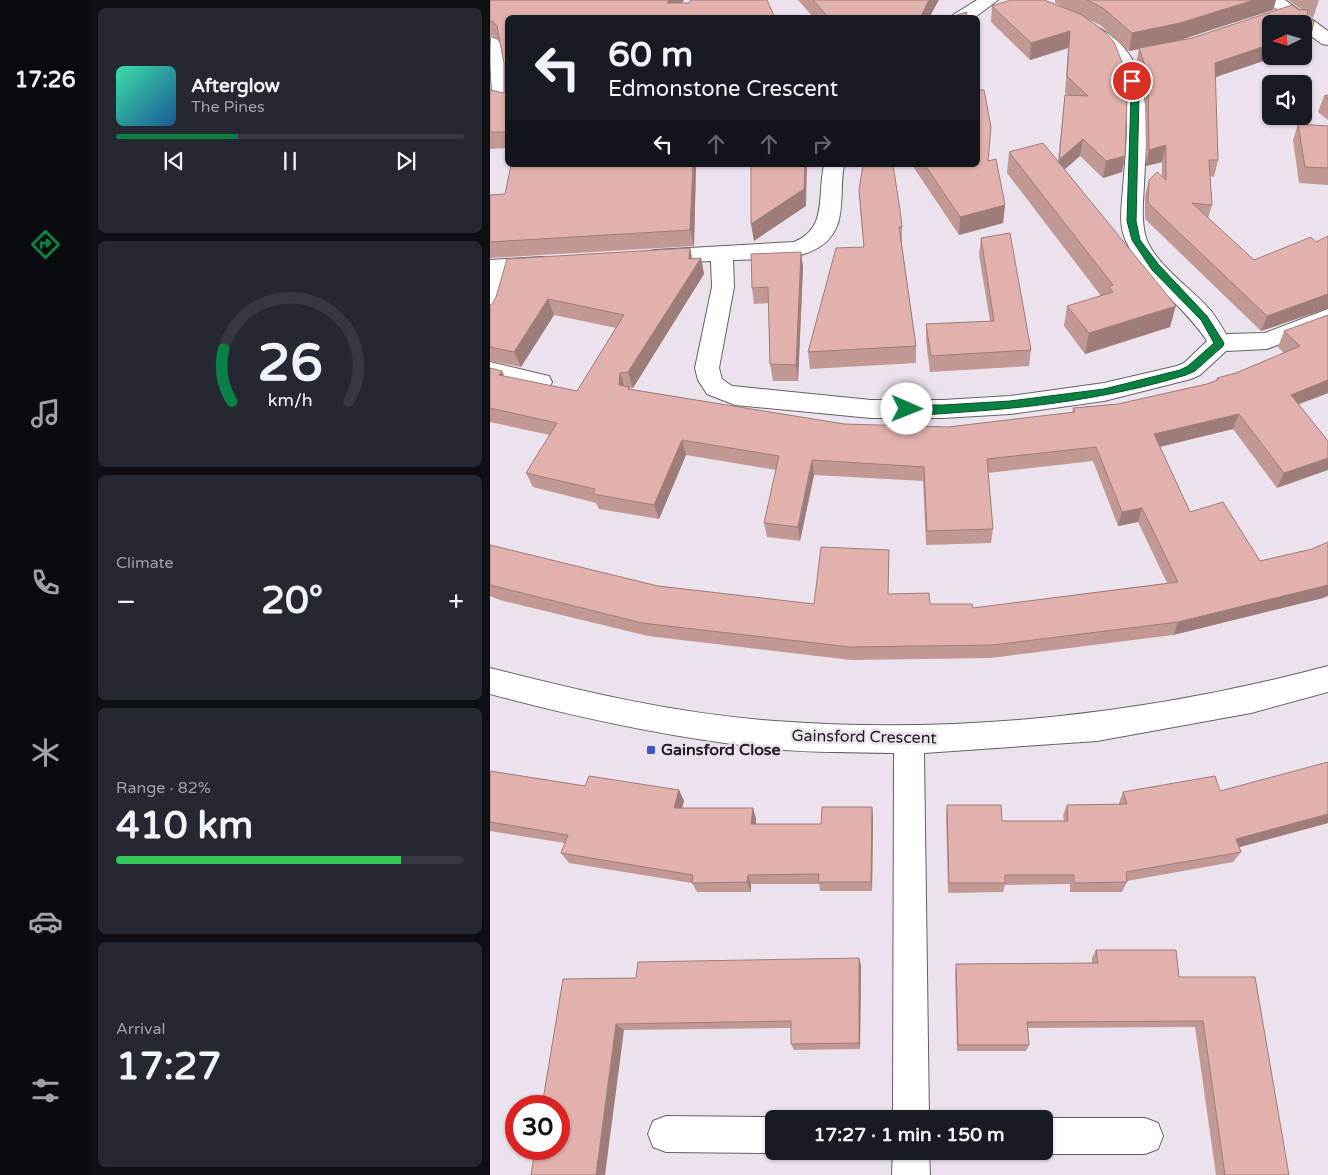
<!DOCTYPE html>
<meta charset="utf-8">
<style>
:root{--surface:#171b24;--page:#242831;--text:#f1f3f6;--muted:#9ea1a6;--line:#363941;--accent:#0b8043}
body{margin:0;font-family:"Varela Round",sans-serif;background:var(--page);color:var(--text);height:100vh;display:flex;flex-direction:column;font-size:19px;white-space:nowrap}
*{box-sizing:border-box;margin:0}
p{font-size:16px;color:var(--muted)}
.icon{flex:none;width:28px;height:28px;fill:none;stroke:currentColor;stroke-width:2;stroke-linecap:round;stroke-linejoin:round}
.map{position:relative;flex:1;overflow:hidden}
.sheet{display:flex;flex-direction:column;gap:8px;padding:8px;background:#0d0f14;width:400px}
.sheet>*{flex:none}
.banner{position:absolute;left:15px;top:15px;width:475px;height:152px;border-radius:8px;box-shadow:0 1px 4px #0004;background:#171b24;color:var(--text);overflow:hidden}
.needle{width:32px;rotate:265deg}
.buttons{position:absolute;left:772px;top:15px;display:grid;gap:10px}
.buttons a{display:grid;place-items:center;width:50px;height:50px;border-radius:8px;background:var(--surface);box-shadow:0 1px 4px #0004;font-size:25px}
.speed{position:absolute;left:15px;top:1095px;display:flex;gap:10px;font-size:25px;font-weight:700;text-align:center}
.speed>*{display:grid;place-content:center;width:65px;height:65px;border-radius:50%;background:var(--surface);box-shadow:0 1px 4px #0004;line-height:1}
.speed .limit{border:8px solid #d22;background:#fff;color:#111}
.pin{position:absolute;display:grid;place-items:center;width:42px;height:42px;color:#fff;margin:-21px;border:2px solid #fff;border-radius:50%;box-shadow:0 1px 5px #0007}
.me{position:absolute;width:55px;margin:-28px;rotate:91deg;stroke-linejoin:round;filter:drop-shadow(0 0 4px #0008)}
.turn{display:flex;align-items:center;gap:18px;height:105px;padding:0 20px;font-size:22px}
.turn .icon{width:65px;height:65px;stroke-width:2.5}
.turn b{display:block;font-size:35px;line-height:42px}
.lanes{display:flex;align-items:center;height:48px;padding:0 20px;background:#0003;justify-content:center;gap:25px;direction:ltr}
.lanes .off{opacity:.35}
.big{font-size:38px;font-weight:700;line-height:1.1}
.sheet .card{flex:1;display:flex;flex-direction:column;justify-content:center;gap:8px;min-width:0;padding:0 18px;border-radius:8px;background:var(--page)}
.sheet .dial{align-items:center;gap:0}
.dial svg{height:130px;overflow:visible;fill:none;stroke:var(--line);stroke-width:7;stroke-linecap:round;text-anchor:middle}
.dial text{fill:var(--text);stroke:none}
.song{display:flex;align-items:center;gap:15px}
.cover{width:60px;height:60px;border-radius:8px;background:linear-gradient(135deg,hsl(160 70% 55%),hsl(210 70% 35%))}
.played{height:5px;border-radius:2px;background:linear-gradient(90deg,var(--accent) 35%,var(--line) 35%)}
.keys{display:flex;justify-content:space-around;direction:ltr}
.heat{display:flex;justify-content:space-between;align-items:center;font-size:28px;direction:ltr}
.charge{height:8px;border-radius:4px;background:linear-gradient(90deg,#34c759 82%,var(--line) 0)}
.trip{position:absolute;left:275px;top:1110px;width:288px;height:50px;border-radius:8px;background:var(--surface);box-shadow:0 1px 4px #0004;font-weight:700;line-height:50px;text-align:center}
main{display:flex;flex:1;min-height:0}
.tabs{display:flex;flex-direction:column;width:90px;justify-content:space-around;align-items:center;background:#090b0e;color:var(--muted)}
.tabs .icon{width:35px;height:35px}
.tabs .selected{color:var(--accent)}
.tabs b{font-size:22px;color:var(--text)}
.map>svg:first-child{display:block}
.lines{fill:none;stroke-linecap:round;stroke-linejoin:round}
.minor-casing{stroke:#665f68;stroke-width:2}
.minor{fill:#fff;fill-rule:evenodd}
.wall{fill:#c29895}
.shaded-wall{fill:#9e7c79}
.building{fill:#e2b1ad;stroke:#9e7c79}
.route{fill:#0b8043;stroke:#07532c}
.poi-dot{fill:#3c56c8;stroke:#ebe2ed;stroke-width:2}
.labels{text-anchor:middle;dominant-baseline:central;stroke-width:5;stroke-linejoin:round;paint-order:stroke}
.street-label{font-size:16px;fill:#232024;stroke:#ebe2ed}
.poi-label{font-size:16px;font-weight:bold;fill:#232024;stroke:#ebe2ed;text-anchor:start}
</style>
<main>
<nav class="tabs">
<b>17:26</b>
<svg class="icon selected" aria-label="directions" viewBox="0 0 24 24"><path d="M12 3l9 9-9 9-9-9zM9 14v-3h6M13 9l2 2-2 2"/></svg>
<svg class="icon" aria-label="music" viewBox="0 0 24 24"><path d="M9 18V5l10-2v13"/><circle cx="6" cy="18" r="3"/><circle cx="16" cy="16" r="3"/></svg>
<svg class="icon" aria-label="phone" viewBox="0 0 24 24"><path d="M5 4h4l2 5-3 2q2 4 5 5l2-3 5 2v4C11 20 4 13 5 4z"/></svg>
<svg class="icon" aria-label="climate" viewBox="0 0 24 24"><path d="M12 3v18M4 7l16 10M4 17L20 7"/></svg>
<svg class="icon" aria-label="car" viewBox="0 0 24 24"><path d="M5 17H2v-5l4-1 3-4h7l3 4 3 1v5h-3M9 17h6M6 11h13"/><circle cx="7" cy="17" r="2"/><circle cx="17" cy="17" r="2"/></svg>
<svg class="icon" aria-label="filters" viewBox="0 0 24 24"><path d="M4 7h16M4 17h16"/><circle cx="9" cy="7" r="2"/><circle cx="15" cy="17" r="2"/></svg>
</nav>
<section class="sheet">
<div class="card">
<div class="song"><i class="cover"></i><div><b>Afterglow</b><p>The Pines</p></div></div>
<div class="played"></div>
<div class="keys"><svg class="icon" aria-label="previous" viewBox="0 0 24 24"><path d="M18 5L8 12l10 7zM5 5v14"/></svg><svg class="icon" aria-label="pause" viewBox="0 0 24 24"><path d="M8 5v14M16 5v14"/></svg><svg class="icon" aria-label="next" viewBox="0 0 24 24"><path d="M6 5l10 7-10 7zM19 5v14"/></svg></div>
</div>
<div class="card dial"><svg viewBox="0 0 100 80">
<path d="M14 69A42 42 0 1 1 86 69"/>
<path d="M14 69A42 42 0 0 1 9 37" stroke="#0b8043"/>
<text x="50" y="56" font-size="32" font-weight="700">26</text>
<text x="50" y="72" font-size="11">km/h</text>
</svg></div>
<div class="card"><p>Climate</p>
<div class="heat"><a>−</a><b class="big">20°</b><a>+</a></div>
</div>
<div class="card"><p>Range · 82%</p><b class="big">410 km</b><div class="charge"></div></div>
<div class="card"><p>Arrival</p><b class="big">17:27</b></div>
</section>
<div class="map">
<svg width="838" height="1175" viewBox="0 0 838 1175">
<rect width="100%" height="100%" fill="#ebe2ed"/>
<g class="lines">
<defs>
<path id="minor" d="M487 0H508L484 18H458Z
M775 0H795L838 31V45L832 44 814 31V24H805Z
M600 25C610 27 618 33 626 40 665 72 656 140 654 185 653 202 651 221 656 238 666 266 703 289 722 312 727 319 732 327 736 334L775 333 838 309V326L777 349 736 351 710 375 701 379 614 401 520 414 453 418H381L245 405 217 394 208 380 205 368 222 287 221 261 165 264 157 262 154 257 157 252 165 250 304 242C338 228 327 196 334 165H354C350 184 354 208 347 226 331 265 277 258 243 260L244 287 229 368 232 379 242 386 381 400H453L520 396 614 383 687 366 694 363 717 341C694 305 654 281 636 241 628 225 632 205 633 188 636 148 643 97 625 60 618 46 599 42 591 30L594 26Z
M1 37 7 39 10 43 18 80V108L5 105C0 94 0 49 1 37Z
M52 257 60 259 63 264 60 269 22 273 11 312 8 318 0 320V260Z
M0 362 59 376 62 382 59 388 50 391 0 380Z
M838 666V692L761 713 607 741 434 753 439 1119H403L404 753C364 752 323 753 283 749 187 739 93 719 0 694V668C93 692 188 714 285 721 470 735 659 714 838 666Z
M176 1116 284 1117 289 1119H284V1151H289L284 1153 176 1152 163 1147 158 1134 163 1121Z
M554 1118H655L668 1123 673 1136 668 1149 655 1154H554L546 1151H554V1119H551Z
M403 1151H439L440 1175H402Z"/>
</defs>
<!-- minor casing -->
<use href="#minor" class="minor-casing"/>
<!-- minor -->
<use href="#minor" class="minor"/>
</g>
<!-- wall -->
<path class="wall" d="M0 0H194L191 3 18 18V148L0 149V86L1 90 14 93V63L9 39 2 35 0 40Z
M308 0H448L439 18H324Z
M565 0H786L783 10 689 40 702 38 809 10H812L798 0H829L823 18 818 14 822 31 816 47 814 48V24L725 78 728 160 724 177 720 176 722 205 718 218 764 260 826 242 838 236V308L771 331 655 219V196L659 180 672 177V162L656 166 655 91 646 64 649 49 639 51 610 25 599 20 635 156 632 172 613 178 590 156 574 170 680 327 595 354 574 326 577 306 611 296 517 173 519 152 568 162 573 112 575 95H577L575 93 578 48 540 60 501 22 502 6 576 9 565 3Z
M838 95V120L828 112 834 96Z
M808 124 838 126V185L809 183 803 140Z
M498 161 515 205 513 223 469 235 422 165H488Z
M206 165 204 246 0 258V195L15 194Z
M369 190 412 227V245L426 346V363L320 369 318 352 374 247 370 208Z
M491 238 541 350 539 366 440 372 436 341V324L500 321 489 255Z
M200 248 202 259 211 258 214 274 143 388H139L140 389 354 424 458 427 582 413 583 408 628 404 717 384 726 381 727 378 746 373 794 353 788 347 794 331 838 315V393L808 404 838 441 787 488 743 429 670 447 700 512 770 561 833 598 683 635 501 658 361 660 158 636 10 600 0 596V545L168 586 324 604 399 550 398 594 440 604 483 608 677 583 648 522 628 526 603 461 498 473 503 529 501 543 436 545 433 481 324 475 310 541 277 537 274 523 286 470 196 455 169 519 109 509 106 503 43 487 36 473 60 435 0 422V368L14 376 87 391 126 328 64 315 31 367 0 361V305Z
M311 252 313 268 308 381H283L280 364 279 303 264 304 262 288Z
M0 771 95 786 189 790 194 801 192 808H263L266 819V824H331L382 807 383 818 382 891H330L329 884H261V892H207L202 883 79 863 71 853 75 843 0 831Z
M730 791 838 823 749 847 751 852 743 862 637 881V882L632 892H580V884L515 885 513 892 458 893 456 816 457 805 512 821H574L573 815 577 805 629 804V803L633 792Z
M606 950 689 977 799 1175H726L705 1027 538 1028 539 1045 536 1051H467L465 972 466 964 602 963V958Z
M369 958 371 966 370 1049 304 1050 301 1044V1028L134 1030 41 1175 146 978Z"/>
<!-- shaded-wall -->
<path class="shaded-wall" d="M179 0H194L181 18 177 3Z
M439 0H449L439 18H430Z
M764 0H786L783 10 687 41 639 51 642 33Z
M580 31 578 48 540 60 541 43Z
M822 31 816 47 814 48V34Z
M781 44V56H789L720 79 725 63Z
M593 139 590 156 567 176 569 160Z
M676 145 672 162 656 166 659 150Z
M635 156 632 172 613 178 616 161Z
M203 165H206L204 246 200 230Z
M315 165H317L316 206 264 241 261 224Z
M515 205 513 223 469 235 470 217Z
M200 248 203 264 211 258 214 274 143 388 138 372 199 259Z
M311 252 313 268 308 381 306 365Z
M838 294V308L771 331 777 316Z
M58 299 64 315 31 367 24 352Z
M686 306 680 327 595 354 599 333Z
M12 371 19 386 9 375Z
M130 373 135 388 129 385Z
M838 380V393L794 410 801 395Z
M749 414 743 429 660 449 664 434Z
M192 440 196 455 169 519 164 505Z
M838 458V470L787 488 794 473Z
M322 460 324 475 310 541 308 527Z
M652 508 648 522 628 526 632 512Z
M838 585V596L833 598 683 635 688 622Z
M189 790 194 801 189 819 184 808Z
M382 807 383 818 382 891 381 882Z
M263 808 266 819 265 835 261 824Z
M838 814V823L739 850 746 839Z
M258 875 261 884V892L257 882Z
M369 958 371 966 370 1049 369 1043Z
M126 1024 134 1030 115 1175H106Z"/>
<!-- building -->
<path class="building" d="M0 0H179L177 3H199L201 0H277L285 18H18V132H0V90L14 93V63L7 26 3 22 0 21Z
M323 0H439L430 18H339Z
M521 0H554L592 15 615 32 624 42 634 67 637 98 635 156 616 161 593 139 569 160 575 95 598 96 577 76 580 31 541 43 502 6Z
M597 0H764L690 23 642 33 613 8Z
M802 5 809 10H817L818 16 824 21 822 31 814 34V24H781V44L725 63 728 160H719L722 205 702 203 764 260 821 237 826 242 838 236V294L777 316 658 203 659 180 667 172 676 180V145L659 150 658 75 649 48 702 38Z
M477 12 476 18H457Z
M488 90H494L501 127 498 161 506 159 515 205 470 217 435 165H488Z
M838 95V99L834 96Z
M808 124 838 126V168L815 167Z
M553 143 686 306 599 333 577 306 623 292 619 287 623 285 519 152Z
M21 165H203L200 230 0 242V195L15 194Z
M261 165H315L314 189 261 224Z
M373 165H403L410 210 412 227H409L426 346 318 352 346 248 374 247 369 190Z
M520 233 541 350 441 356 436 324 504 321 491 238Z
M200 248 199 259 211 258 138 372 130 373 129 385 139 387 138 389 354 424 458 427 585 412 583 408 628 404 717 384 728 380 727 378 746 373 810 346 794 331 838 315V380L801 395 838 441V458L794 473 749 414 664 434 700 512 733 502 770 561 822 549 838 542V585L688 622 503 645 360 647 152 623 0 585V545L168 586 324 604 331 547 399 550 398 594 439 593 440 604H482L483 608 688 582 652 508 632 512 606 447 497 459 503 529 437 531 434 467 322 460 308 527 274 523 289 456 192 440 164 505 103 494 105 489 36 473 67 423 0 408V368L12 371 9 375 87 391 134 315 58 299 24 352 0 347V305L2 304 6 297 17 259Z
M311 252 306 365 280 364 278 287 262 288 261 254Z
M838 762V814L746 839 751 852 636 872 637 882 584 883V875H515V883H459L457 805H511L512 821H578L577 805 637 804 633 792 725 776 730 791Z
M0 771 95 786 99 776 189 790 184 808H263L261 824H331L332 807H382L381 882H328L329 874 258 875 257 882 202 883 203 875 71 853 78 835 0 822Z
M606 950H686L689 977H765L799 1175H735L713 1021 537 1022 539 1045H468L466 964 608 963Z
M369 958V1043L301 1044V1021L126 1024 106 1175H41L45 1149H69V1106H52L73 979 146 978 148 962Z"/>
<!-- route -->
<path class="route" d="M642 78 645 81 649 95 646 221 650 240 669 265 717 316 734 343 733 346 705 371 696 375C624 397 549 407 474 412 456 413 431 417 413 412L412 409 417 405H453L520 401 614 389 690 370 698 366 724 343 711 320 662 270 642 240 637 221 641 95 638 81Z"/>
<!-- markers -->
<rect class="poi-dot" x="156" y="745" width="10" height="10" rx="2.5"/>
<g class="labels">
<!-- street labels -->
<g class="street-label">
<text transform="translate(374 737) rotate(1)">Gainsford Crescent</text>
</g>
<!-- poi labels -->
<g class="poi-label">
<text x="171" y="750">Gainsford Close</text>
</g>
</g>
</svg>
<div class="buttons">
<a><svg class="needle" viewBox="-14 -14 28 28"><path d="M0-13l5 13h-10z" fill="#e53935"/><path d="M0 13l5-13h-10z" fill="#9ea1a6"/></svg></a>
<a><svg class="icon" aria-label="sound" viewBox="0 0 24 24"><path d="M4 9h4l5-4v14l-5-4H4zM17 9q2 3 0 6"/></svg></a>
</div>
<div class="speed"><div class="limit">30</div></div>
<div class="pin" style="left:642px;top:81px;background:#d93025"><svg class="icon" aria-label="arrive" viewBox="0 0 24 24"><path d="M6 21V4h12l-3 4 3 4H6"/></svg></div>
<svg class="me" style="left:417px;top:409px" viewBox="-20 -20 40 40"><circle r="19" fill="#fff"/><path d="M0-13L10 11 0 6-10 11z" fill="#0b8043"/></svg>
<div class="trip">17:27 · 1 min · 150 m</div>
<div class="banner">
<div class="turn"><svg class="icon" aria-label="left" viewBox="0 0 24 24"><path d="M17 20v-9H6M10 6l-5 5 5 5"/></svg><div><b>60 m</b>Edmonstone Crescent</div></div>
<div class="lanes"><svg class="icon" aria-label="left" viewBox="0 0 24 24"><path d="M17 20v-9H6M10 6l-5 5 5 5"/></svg><svg class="icon off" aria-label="ahead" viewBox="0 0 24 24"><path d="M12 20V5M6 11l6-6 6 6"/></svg><svg class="icon off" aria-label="ahead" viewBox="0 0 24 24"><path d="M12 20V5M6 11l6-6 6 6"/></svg><svg class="icon off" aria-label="right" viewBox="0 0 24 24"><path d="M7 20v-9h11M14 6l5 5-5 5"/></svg></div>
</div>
</div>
</main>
